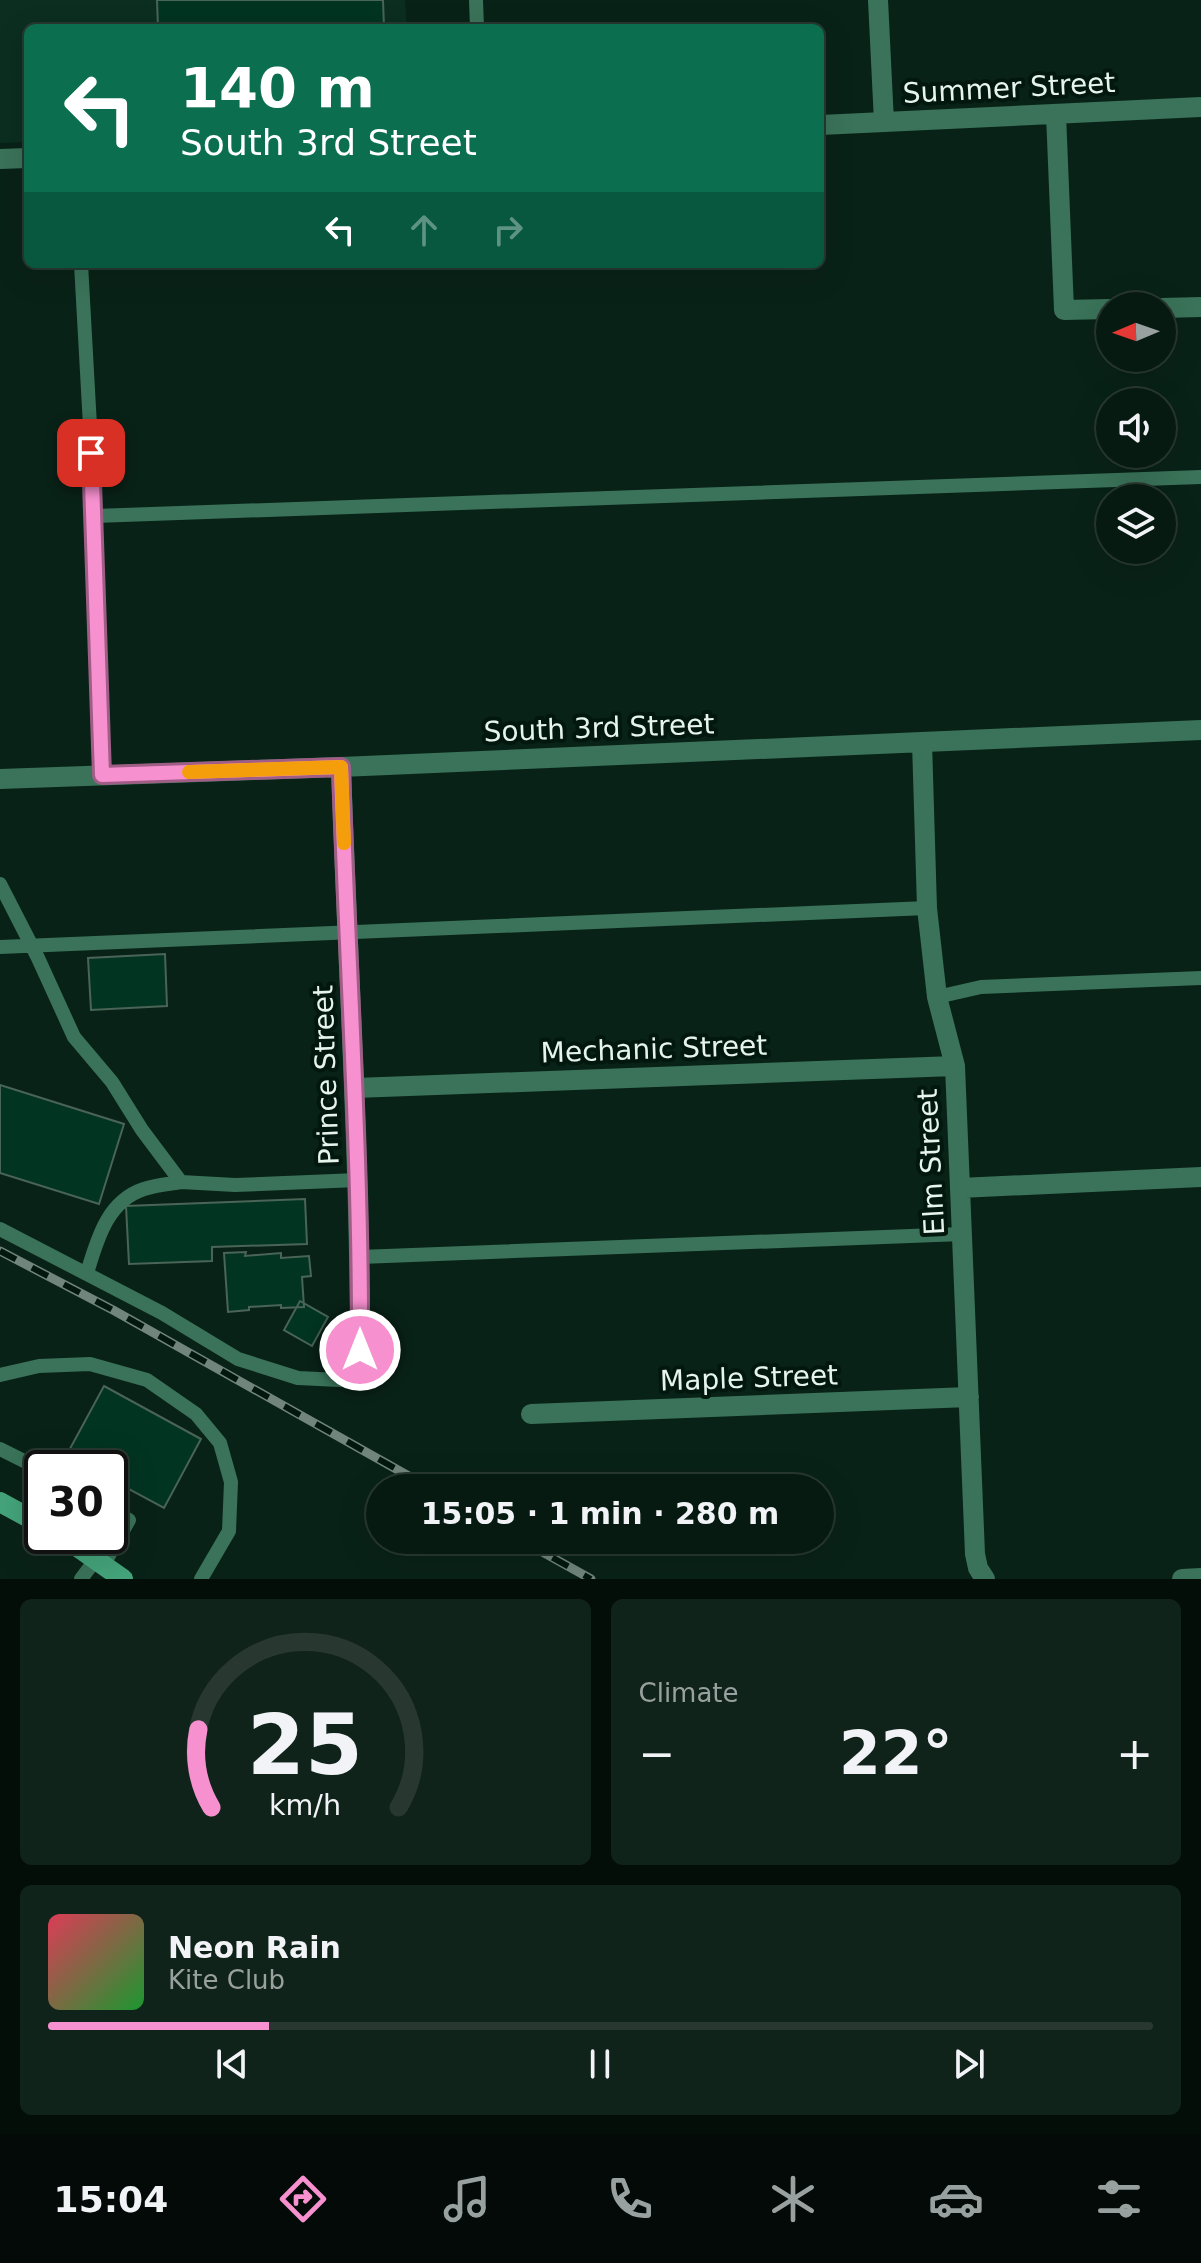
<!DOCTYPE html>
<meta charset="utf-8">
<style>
:root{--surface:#071a11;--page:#10231a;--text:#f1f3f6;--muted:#98a19f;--line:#283831;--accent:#f690cf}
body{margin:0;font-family:"DejaVu Sans",sans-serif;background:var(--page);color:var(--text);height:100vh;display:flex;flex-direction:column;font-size:30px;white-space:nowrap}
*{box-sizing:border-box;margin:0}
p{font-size:26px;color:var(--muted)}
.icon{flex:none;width:44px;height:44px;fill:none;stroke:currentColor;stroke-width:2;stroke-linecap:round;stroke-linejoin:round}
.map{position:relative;height:1579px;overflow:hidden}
.side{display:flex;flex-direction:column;gap:20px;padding:20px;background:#040e09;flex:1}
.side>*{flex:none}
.guide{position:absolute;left:24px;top:24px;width:800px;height:244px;border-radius:12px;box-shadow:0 8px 32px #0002,0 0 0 2px var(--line);background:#0b6e4f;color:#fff;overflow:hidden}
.needle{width:52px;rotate:268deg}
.buttons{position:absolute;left:1096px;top:292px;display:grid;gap:16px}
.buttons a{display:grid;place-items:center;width:80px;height:80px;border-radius:50%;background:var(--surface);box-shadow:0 8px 32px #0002,0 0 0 2px var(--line);font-size:40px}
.speed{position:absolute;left:24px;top:1450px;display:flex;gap:16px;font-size:40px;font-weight:700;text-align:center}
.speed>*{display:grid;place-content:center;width:104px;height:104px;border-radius:50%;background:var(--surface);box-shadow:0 8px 32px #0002,0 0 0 2px var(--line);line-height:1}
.speed .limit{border:4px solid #111;border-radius:12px;background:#fff;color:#111}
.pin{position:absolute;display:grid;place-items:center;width:68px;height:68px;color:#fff;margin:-34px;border-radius:16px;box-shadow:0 4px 12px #0006}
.me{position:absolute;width:88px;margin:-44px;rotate:0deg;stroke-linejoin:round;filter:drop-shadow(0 0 6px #0008)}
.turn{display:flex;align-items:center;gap:28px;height:168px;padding:0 24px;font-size:36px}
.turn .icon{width:104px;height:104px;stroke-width:2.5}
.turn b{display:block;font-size:56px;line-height:68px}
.lanes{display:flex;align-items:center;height:76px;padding:0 24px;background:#0003;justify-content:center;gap:40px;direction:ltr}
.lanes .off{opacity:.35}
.big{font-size:60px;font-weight:700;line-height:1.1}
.side .card{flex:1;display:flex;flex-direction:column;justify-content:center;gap:12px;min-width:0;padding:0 28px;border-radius:12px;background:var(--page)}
.side .dial{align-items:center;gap:0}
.dial svg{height:208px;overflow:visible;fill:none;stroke:var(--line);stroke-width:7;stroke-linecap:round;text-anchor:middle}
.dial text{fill:var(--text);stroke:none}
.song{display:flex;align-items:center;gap:24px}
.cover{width:96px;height:96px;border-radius:12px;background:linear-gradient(135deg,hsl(350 70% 55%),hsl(130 70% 35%))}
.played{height:8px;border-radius:4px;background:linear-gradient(90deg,var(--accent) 20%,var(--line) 20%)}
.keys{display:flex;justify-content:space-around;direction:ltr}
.heat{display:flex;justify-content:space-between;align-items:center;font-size:44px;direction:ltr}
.side .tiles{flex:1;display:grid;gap:20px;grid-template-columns:1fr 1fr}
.card:last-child{grid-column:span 2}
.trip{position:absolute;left:366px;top:1474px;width:468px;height:80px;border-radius:40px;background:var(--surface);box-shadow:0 8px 32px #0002,0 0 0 2px var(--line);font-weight:700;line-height:80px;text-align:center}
.tab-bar{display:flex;height:128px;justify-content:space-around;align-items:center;background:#030a07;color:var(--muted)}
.tab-bar .icon{width:56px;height:56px}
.tab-bar .on{color:var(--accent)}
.tab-bar b{font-size:36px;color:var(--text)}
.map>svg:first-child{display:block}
.built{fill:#0b2e20}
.building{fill:#023422;stroke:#4a6457;stroke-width:2}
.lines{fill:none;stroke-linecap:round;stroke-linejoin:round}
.service{stroke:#3a7359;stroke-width:14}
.minor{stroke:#3a7359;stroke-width:20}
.secondary{stroke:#44a47b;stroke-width:20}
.rail-casing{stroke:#71857c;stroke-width:9}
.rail{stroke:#02180e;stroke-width:6;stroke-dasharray:18;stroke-linecap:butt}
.route-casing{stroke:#a05e87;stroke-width:20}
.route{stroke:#f690cf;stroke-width:14}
.slow{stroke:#f59e0b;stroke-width:14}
.labels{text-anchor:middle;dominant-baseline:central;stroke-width:8;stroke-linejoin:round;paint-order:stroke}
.street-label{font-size:28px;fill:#e6f4ec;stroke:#02180e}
</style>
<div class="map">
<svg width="1201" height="1579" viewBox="0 0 1201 1579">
<rect width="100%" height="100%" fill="#092217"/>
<!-- built -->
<path class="built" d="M0 0H405L407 28H28V142L0 143Z"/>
<!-- building -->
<path class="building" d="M157 0H383L384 28H158Z
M165 954 167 1006 91 1010 88 958Z
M0 1085 124 1124 99 1204 0 1173Z
M305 1199 307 1244 212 1247V1261L129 1264 126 1206Z
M246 1252 245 1256 281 1253V1258L309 1256 311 1276 302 1277 304 1307 281 1308V1305L249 1307V1310L228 1312 224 1253Z
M300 1301 328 1317 312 1346 284 1330Z
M104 1386 201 1439 164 1508 110 1479V1468H89L66 1456Z"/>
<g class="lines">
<!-- service -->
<path class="service" d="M476 0 477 28
M81 264 95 516 102 775
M95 516 1201 477
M0 884 38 958 74 1037 112 1082 142 1130 181 1182 235 1185 358 1180
M0 947 927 908
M937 997 981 987 1201 978
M0 1229 162 1313 238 1359 298 1378 360 1381
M360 1257 962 1234
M87 1273C97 1240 107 1201 144 1189 156 1185 169 1184 181 1182
M0 1375 39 1366 90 1364 147 1380 196 1414 220 1443 231 1482 229 1531 201 1579
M0 1449 42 1470
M104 1564 129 1520 110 1509
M81 1579 96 1559"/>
<!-- minor -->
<path class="minor" d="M878 0 884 122
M1056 114 1064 310 1110 309
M820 125 1201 107
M0 159 28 158
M1162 308 1201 307
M922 742 927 908 937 997 955 1066 975 1554 978 1568 985 1579
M341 767C348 972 361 1176 360 1381
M0 779 341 767 1201 730
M355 1088 955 1066
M960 1188 1201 1177
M531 1414 969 1397
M1182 1579 1201 1578"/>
<!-- secondary -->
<path class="secondary" d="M0 1502 42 1525
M62 1536 123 1579"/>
<defs>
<path id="rail" d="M0 1251 113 1310 430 1488
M521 1540 591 1579"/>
</defs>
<!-- rail casing -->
<use href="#rail" class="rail-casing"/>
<!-- rail -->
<use href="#rail" class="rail"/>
</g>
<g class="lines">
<defs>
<path id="route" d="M91 453 102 775 341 767C347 961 361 1155 360 1350"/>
</defs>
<!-- route casing -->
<use href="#route" class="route-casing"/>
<!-- route -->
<use href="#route" class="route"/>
<!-- slow -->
<path class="slow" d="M189 772 341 767 344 843"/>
</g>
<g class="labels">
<!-- street labels -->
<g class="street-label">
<text transform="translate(1009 88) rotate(-3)">Summer Street</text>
<text transform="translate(599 728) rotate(-2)">South 3rd Street</text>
<text transform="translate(654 1049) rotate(-2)">Mechanic Street</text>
<text transform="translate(326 1075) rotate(-92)">Prince Street</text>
<text transform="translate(931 1162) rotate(-93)">Elm Street</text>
<text transform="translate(749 1378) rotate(-2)">Maple Street</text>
</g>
</g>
</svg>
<div class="buttons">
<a><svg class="needle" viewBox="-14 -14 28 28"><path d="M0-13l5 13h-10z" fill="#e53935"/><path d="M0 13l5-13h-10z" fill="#98a19f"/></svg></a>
<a><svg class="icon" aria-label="sound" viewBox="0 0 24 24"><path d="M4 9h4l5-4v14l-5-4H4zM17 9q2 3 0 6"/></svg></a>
<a><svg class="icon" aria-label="layers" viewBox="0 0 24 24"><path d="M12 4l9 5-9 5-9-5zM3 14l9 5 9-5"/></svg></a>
</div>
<div class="speed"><div class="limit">30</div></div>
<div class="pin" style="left:91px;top:453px;background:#d93025"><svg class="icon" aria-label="arrive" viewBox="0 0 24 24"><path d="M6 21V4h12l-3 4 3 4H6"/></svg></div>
<svg class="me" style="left:360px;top:1350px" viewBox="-20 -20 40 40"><circle r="17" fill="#f690cf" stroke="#fff" stroke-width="3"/><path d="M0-11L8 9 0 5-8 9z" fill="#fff"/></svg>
<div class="trip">15:05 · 1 min · 280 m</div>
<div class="guide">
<div class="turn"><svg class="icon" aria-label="left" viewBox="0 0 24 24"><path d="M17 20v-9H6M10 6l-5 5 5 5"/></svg><div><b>140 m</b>South 3rd Street</div></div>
<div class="lanes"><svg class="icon" aria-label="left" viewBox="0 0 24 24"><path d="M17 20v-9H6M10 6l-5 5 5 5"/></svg><svg class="icon off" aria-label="ahead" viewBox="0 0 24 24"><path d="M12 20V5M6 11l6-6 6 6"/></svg><svg class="icon off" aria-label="right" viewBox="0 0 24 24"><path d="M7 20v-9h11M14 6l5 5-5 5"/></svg></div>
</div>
</div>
<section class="side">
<div class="tiles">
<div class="card dial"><svg viewBox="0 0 100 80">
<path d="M14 69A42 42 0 1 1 86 69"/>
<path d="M14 69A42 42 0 0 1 9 39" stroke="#f690cf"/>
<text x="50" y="56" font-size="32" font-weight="700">25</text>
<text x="50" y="72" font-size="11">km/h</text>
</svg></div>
<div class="card"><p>Climate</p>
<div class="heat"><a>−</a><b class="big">22°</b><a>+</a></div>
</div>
<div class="card">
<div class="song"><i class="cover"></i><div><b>Neon Rain</b><p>Kite Club</p></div></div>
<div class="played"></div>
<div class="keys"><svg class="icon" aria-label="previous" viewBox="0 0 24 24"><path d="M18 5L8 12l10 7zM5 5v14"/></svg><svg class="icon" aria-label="pause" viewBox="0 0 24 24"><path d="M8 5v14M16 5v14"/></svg><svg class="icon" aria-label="next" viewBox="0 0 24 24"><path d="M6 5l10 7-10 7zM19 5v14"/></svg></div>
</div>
</div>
</section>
<nav class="tab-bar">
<b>15:04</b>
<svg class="icon on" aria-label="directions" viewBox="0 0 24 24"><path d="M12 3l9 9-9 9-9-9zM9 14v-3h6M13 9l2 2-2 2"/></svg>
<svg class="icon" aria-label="music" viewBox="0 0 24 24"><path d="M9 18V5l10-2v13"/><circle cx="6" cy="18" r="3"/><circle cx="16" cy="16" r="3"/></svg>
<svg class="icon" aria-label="phone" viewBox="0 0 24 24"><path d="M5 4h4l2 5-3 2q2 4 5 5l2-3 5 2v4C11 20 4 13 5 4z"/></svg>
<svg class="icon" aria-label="climate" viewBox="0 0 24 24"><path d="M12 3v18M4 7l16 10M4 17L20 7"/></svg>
<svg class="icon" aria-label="car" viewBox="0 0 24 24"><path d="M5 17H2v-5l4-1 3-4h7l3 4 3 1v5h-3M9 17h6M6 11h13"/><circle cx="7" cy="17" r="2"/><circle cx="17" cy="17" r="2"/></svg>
<svg class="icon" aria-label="filters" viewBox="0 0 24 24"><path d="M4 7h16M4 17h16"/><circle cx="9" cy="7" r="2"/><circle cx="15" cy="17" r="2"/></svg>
</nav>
